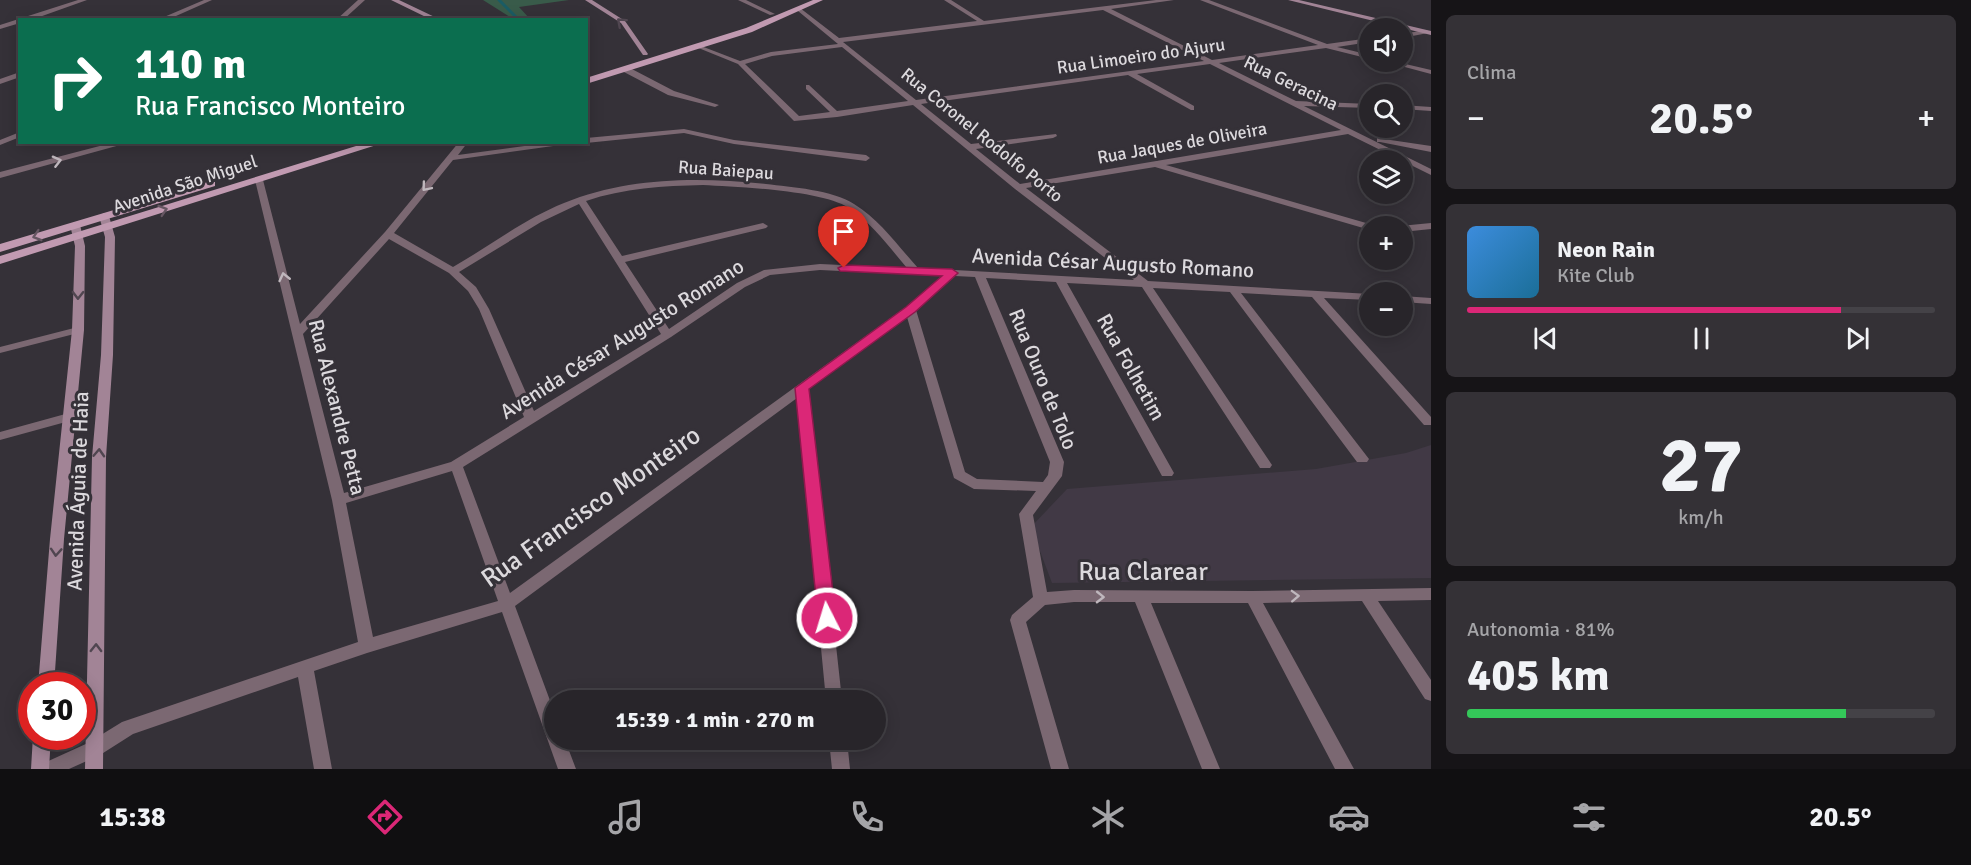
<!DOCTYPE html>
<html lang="pt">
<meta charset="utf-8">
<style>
:root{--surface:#28252a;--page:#343136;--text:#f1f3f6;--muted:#a5a5a8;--line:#444247;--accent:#db2777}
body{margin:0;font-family:Signika,sans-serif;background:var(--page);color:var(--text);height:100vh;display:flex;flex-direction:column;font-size:22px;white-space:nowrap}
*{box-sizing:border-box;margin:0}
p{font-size:20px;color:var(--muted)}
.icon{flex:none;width:33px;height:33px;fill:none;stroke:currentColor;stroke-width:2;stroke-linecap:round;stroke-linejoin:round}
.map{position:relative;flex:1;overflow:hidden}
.side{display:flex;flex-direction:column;gap:15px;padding:15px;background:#161417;width:540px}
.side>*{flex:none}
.guide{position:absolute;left:18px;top:18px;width:570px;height:126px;border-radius:0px;box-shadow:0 3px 15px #0003,0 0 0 2px var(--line);background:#0b6e4f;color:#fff;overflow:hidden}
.tools{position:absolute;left:1359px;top:18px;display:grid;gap:12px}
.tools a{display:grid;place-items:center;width:54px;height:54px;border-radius:50%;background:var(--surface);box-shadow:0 3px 15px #0003,0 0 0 2px var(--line);font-size:30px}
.speed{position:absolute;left:18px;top:672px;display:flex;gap:12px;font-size:30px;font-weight:700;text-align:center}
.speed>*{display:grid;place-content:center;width:78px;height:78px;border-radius:50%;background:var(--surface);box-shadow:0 3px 15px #0003,0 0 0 2px var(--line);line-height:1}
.speed .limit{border:9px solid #d22;background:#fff;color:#111}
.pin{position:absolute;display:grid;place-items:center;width:51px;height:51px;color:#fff;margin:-62px -26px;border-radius:50% 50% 50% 0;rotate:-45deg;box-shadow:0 0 6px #0007}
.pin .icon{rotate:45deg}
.me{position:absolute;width:66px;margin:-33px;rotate:355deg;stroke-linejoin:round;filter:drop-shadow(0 0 4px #0008)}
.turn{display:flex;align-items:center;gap:21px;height:126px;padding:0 18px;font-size:27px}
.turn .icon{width:78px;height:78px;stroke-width:2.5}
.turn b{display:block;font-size:42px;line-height:51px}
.big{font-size:45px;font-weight:700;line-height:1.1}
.side .widget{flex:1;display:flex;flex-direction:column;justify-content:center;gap:9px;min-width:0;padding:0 21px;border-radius:9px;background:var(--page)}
.side .dial{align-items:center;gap:0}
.dial b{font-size:78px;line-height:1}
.song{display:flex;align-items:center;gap:18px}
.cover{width:72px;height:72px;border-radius:9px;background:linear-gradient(135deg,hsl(210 70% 55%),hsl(200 70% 35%))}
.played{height:6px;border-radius:3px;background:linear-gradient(90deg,var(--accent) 80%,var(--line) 80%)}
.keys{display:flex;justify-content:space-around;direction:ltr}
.heat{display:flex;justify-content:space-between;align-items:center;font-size:33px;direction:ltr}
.charge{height:9px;border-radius:4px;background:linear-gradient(90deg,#34c759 81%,var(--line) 0)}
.trip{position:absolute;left:544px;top:690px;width:342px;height:60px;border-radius:30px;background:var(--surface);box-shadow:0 3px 15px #0003,0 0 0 2px var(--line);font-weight:700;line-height:60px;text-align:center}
.tab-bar{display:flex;height:96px;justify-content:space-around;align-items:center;background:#100f11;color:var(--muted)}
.tab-bar .icon{width:42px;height:42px}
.tab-bar .current{color:var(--accent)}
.tab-bar b{font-size:27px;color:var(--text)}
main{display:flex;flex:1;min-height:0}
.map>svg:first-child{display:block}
.built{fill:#413945}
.green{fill:#395b4a}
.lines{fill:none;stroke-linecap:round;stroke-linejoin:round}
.stream{stroke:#1b5c64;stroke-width:3}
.street{fill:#7b6872;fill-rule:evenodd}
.secondary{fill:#a28496;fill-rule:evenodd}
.primary{fill:#c19ab1;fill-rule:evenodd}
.oneway{stroke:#504650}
.oneway2{stroke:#bfb7bd}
.oneway3{stroke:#665662}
.route{fill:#db2777;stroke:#8e194d;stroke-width:1.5}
.labels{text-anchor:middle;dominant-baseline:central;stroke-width:6;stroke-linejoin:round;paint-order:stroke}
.far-street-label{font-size:18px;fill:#dcd9dd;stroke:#353138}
.street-label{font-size:21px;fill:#dcd9dd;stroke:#353138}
.near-street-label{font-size:26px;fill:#dcd9dd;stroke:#353138}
</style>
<main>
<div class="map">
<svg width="1431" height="769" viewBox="0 0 1431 769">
<rect width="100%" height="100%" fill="#353138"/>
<!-- built -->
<path class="built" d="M1431 445V578L1052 583 1031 527 1067 489 1316 469 1406 453Z"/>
<!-- green -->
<path class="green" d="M483 0H569L519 7 530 19H513Z"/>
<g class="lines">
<!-- stream -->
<path class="stream" d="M499 0 519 20"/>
<!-- street -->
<path class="street" d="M78 0H87L31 20H20V23L0 29V25Z
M204 0H212L167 20H157Z
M358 0H365L343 20H336Z
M738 0H746L775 14 770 15Z
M944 0H951L984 21 1156 0H1174L1111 9 1212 60 1318 45 1200 0H1209L1327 44 1370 38V42L1337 47 1370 55V59L1326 48 1219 63 1296 101 1370 104V108L1304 106 1431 169V175L1348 134 1166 165 1373 225 1374 226H1370V230L1155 167 1026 188 1148 281 1370 294V300L1324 298 1431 417V425H1424L1312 297 1241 293 1369 459 1367 462H1357L1230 292 1153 288 1272 465 1270 468H1260L1142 287 1067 283 1174 473 1172 476H1162L1056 282 986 278 1064 462 1062 476 1033 515 1047 592 1074 590 1252 591 1431 588V600L1378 601 1431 680V701L1425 699 1362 601 1263 603 1354 769H1335L1248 603H1151L1220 769H1202L1135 602H1074L1045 605 1026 622 1069 769H1051L1010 620 1012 615 1033 597 1019 514 1036 491 974 489 954 478 907 317 808 389 842 700H826L797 398 515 606 555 714V740H565L576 769H558L502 612 367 653 314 671 332 769H314L298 677 133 734 100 755 69 769H41L44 763 88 743 122 722 358 642 332 500 255 180 256 178 259 177 263 180 300 324 385 232 459 142H468L458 155 554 142H582L453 160 394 233 453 267C490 246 524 219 564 203 628 177 698 177 766 184 791 187 833 190 854 204 880 220 898 246 918 268L1134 280 1015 189 913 105 837 117 794 121 738 64 696 47 701 46 740 61 771 52 838 44 798 11 800 8 839 38 977 21ZM1103 10 1204 61 916 100 843 42ZM842 47 908 101 837 111 809 85H806V89L830 112 799 116 745 64 772 56ZM1210 64 1341 130 1020 184 976 149 1053 138 1057 136 1056 134 971 144 921 104 1128 75 1191 110H1194V106L1137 74ZM703 185C737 187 821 190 849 208 872 223 889 247 907 268L820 264 764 270 737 283 669 329 625 262 766 228 768 226 763 223 622 256 586 201C624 188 663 186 703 185ZM579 204 661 334 534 411 489 309 476 287 459 272 541 222ZM389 239 449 273 468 291 479 309 524 417 451 462 344 493 303 334ZM820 270 944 276 906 307 510 593 463 467 671 337 745 287 770 275ZM955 276 975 277 1050 462 1048 475 1043 482 977 479 965 472 916 310ZM452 471 498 601 373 637 346 503Z
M1426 30 1428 31V33L1402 38V34Z
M1386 62H1397L1431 70V74Z
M622 67H628L674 91 719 105 715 107 668 95 622 71Z
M20 72V77L0 84V79Z
M1402 105 1431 107V111L1402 109Z
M684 129 734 140 866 155 870 158 866 161 734 144 684 133 586 143 583 142H586V138Z
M20 132V137L0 145V140Z
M1377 138 1431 146V152L1380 142H1377Z
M115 142H131L0 178V172Z
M1431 223V229L1402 232V226H1400Z
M1402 296 1431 298V304L1402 302Z
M78 327 84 330 82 332 0 353V347Z
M69 413 75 417 73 420 0 440V432Z
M829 740H847L850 769H832Z"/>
<!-- secondary -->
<path class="secondary" d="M391 0H399L441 20H432Z
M585 0H592L625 21 648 54 647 55H643L621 23Z
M1288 0H1299L1431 31V35Z
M104 213 109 216 115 237 113 355 106 457 103 769H85L92 457 101 355 105 237 99 216Z
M75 222 80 225 85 246 84 330 64 539 54 686H38L50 539 72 330 75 246 70 225Z
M33 736H51L49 769H31Z"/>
<!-- primary -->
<path class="primary" d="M813 0H823L752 32 586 84V78L746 28Z
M369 142H386L0 264V256Z
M211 181 215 182V186L0 252V244Z"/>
</g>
<!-- one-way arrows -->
<defs><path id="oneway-chevron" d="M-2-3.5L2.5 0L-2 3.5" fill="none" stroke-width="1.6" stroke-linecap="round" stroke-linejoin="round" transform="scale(1.5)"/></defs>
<g class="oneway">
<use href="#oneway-chevron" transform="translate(621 22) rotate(-138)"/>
<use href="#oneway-chevron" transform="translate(78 295) rotate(91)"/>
<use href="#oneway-chevron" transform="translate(99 453) rotate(-87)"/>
<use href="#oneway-chevron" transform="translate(56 552) rotate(94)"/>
<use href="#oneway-chevron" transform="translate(96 648) rotate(-89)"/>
</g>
<g class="oneway2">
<use href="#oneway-chevron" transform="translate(57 161) rotate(-14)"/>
<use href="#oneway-chevron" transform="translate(426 187) rotate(130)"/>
<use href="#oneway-chevron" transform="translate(284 277) rotate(-103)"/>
<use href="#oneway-chevron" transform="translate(1295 596) rotate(-2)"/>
<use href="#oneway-chevron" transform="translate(1100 597) rotate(1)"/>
</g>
<g class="oneway3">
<use href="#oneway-chevron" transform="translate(163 210) rotate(-18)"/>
<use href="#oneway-chevron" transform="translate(37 236) rotate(163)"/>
</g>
<!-- route -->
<path class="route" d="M844 265 952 269 958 273 915 312 809 389 836 618 833 623 827 626 820 623 818 618 795 388 906 307 942 276 840 271 838 268Z"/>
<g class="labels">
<!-- far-street labels -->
<g class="far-street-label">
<text transform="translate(1141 56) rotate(-8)">Rua Limoeiro do Ajuru</text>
<text transform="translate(1291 83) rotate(26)">Rua Geracina</text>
<text transform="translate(982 135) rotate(39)">Rua Coronel Rodolfo Porto</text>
<text transform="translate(1182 143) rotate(-10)">Rua Jaques de Oliveira</text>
<text transform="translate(726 170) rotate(4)">Rua Baiepau</text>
<text transform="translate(185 184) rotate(-18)">Avenida São Miguel</text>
</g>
<!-- street labels -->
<g class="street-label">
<text transform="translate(1113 263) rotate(3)">Avenida César Augusto Romano</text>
<text transform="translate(622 339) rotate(-32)">Avenida César Augusto Romano</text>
<text transform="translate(1131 367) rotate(61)">Rua Folhetim</text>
<text transform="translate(1043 379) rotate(68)">Rua Ouro de Tolo</text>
<text transform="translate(337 407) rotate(76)">Rua Alexandre Petta</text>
<text transform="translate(78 491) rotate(-88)">Avenida Águia de Haia</text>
</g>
<!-- near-street labels -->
<g class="near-street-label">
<text transform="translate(591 507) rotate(-35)">Rua Francisco Monteiro</text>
<text x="1143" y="572">Rua Clarear</text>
</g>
</g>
</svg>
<div class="tools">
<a><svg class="icon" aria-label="sound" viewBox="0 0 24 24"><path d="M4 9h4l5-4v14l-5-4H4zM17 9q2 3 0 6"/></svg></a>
<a><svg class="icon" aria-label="search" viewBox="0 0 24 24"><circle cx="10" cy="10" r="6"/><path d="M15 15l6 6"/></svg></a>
<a><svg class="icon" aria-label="layers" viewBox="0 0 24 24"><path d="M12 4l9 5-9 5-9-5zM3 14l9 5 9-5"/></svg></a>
<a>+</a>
<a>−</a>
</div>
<div class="speed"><div class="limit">30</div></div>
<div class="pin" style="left:844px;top:268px;background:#d93025"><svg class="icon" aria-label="arrive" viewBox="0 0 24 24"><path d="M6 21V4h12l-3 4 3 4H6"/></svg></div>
<svg class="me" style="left:827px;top:618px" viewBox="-20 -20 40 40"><circle r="17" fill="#db2777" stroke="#fff" stroke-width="3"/><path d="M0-11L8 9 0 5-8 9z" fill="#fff"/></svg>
<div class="trip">15:39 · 1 min · 270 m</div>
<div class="guide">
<div class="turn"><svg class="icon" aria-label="right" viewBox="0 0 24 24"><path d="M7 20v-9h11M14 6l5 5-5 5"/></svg><div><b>110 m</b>Rua Francisco Monteiro</div></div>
</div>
</div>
<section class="side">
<div class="widget"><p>Clima</p>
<div class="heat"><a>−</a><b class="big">20.5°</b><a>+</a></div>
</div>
<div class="widget">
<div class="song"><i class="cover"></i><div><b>Neon Rain</b><p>Kite Club</p></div></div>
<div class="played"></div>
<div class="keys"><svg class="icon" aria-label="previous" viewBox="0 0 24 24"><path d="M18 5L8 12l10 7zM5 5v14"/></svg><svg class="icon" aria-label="pause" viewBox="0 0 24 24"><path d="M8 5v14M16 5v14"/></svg><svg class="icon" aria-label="next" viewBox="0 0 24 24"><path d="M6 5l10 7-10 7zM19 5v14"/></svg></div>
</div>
<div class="widget dial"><b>27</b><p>km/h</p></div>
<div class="widget"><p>Autonomia · 81%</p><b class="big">405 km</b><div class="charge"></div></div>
</section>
</main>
<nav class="tab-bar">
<b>15:38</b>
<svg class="icon current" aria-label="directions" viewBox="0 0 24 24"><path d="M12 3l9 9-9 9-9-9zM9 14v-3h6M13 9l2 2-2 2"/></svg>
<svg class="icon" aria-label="music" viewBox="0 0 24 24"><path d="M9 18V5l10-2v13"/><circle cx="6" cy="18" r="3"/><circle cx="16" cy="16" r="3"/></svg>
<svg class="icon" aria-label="phone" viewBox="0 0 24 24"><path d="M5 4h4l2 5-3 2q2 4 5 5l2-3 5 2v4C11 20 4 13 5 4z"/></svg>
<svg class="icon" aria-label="climate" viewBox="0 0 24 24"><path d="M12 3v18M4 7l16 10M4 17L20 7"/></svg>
<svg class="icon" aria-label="car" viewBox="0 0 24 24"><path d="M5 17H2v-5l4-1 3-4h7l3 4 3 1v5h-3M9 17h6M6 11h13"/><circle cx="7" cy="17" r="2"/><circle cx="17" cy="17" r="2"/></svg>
<svg class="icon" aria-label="filters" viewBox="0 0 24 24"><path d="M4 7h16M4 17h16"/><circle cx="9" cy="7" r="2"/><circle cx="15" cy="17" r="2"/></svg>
<b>20.5°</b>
</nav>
